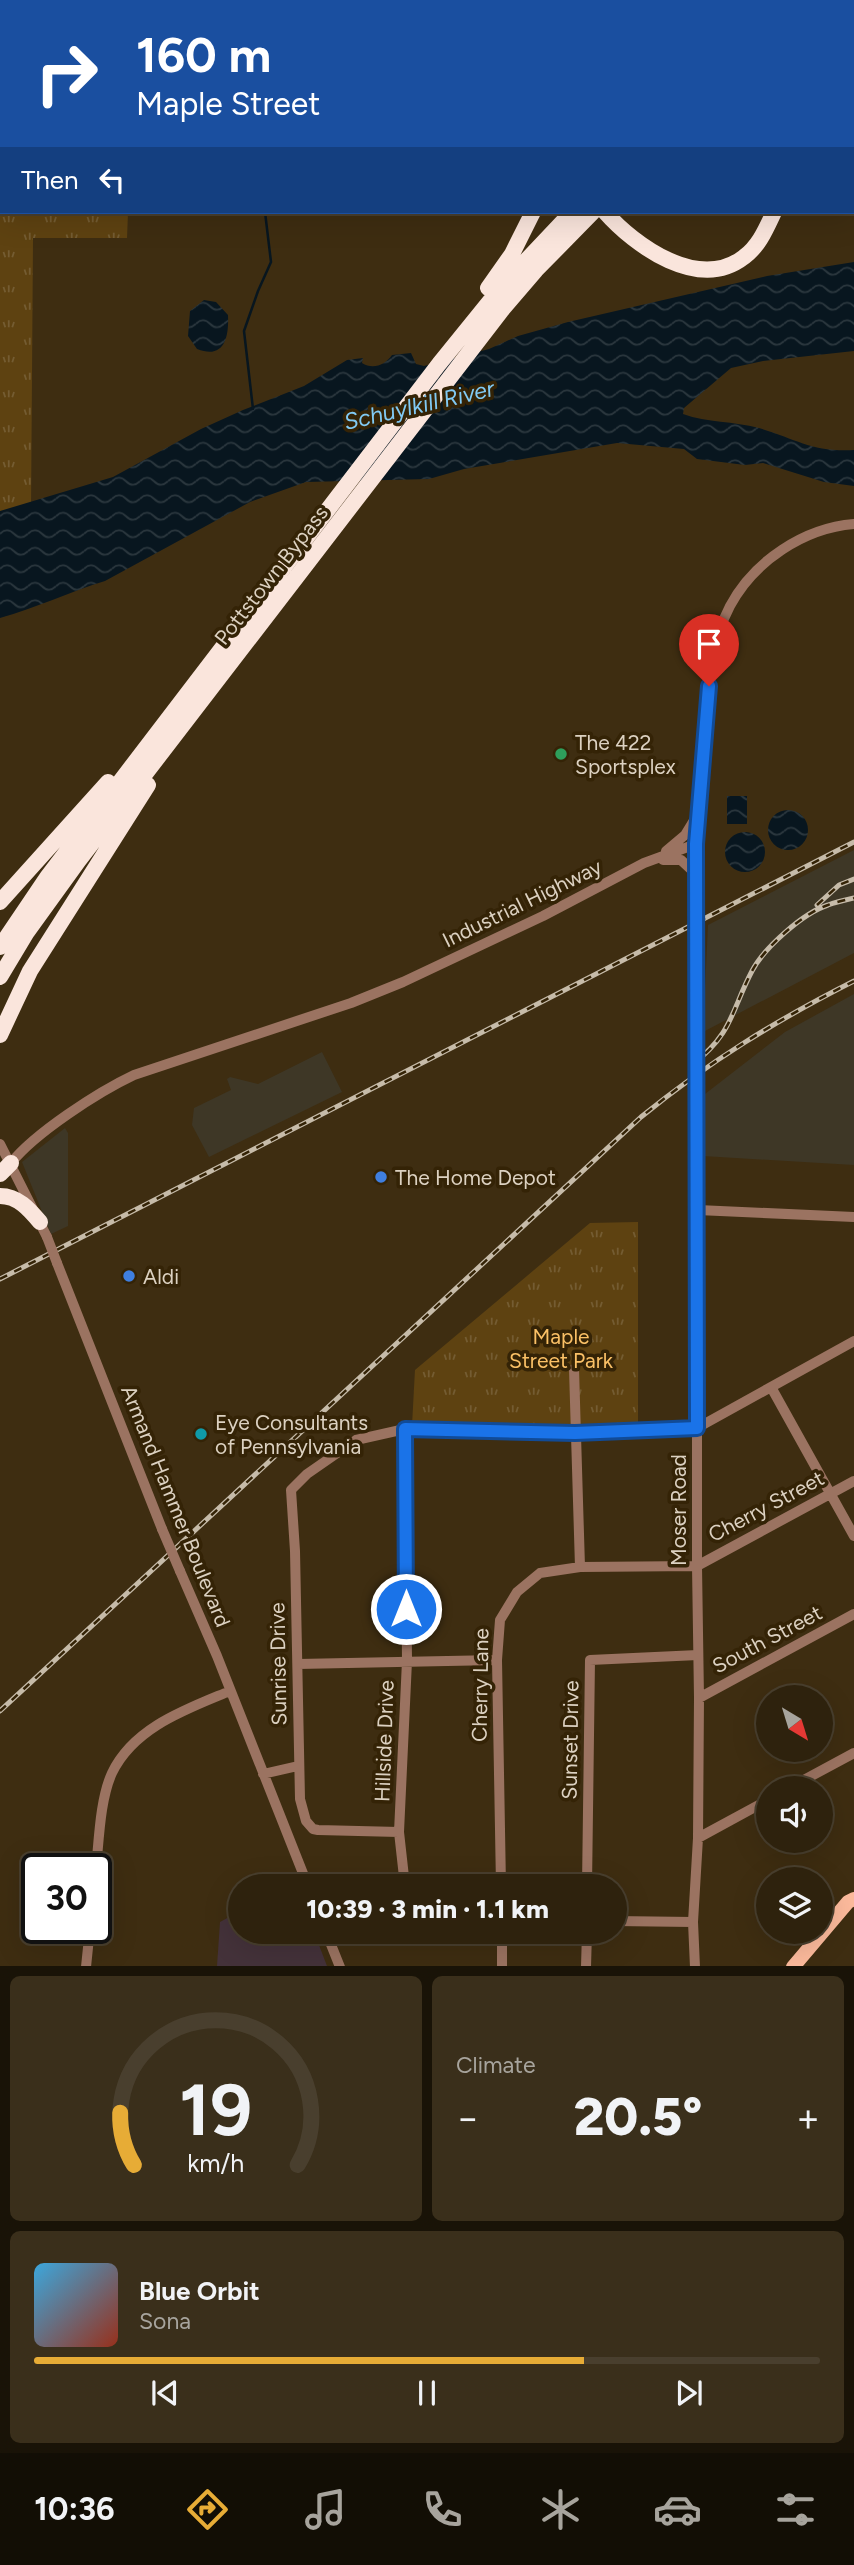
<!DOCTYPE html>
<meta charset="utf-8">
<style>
:root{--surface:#2e220d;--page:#3a2f1b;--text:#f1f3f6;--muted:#a7a49d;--line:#493f2e;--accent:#e7ac36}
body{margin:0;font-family:Figtree,sans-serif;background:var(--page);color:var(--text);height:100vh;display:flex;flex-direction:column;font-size:26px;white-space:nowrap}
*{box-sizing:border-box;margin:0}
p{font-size:23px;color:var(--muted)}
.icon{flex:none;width:38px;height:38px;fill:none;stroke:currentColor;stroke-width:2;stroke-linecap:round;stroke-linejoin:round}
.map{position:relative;height:1966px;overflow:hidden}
.sheet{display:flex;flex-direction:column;gap:10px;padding:10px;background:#191307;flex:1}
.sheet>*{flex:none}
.banner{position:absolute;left:0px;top:0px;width:854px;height:214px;box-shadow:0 7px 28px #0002,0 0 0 2px var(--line);background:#1a4fa0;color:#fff;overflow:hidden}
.needle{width:46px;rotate:142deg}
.tools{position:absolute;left:756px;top:1685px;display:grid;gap:14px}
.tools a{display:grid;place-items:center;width:77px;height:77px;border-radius:50%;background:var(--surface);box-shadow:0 7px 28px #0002,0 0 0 2px var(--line);font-size:35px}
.speed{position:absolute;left:21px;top:1853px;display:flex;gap:14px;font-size:35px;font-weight:700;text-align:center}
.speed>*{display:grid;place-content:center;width:91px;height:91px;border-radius:50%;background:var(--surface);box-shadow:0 7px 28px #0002,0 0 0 2px var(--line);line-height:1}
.speed .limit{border:4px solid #111;border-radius:10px;background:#fff;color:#111}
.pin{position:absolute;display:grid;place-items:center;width:60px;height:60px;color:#fff;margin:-72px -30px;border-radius:50% 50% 50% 0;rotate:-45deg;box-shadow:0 0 7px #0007}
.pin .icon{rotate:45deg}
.me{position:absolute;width:77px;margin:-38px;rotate:0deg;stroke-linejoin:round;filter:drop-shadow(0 0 5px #0008)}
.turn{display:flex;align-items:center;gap:24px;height:147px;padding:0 21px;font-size:32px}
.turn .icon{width:91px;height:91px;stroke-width:2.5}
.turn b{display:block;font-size:49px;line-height:60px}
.then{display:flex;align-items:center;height:66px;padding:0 21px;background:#0003;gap:14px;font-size:26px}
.big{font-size:52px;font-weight:800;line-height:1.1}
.sheet .card{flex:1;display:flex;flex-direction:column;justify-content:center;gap:10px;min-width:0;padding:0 24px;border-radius:10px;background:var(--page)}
.sheet .dial{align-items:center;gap:0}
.dial svg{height:182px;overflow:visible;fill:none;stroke:var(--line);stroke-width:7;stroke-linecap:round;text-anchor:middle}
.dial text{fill:var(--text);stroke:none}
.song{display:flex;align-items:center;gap:21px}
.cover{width:84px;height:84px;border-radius:10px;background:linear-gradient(135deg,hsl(200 70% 55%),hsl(10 70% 35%))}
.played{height:7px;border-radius:4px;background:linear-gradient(90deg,var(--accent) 70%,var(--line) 70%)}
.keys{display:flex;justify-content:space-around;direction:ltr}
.heat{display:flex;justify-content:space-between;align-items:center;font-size:38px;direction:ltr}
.sheet .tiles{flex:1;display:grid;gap:10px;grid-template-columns:1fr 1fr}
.card:last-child{grid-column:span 2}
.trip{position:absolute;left:228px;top:1874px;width:399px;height:70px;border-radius:35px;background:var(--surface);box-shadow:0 7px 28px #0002,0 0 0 2px var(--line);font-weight:800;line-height:70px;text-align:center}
.tabs{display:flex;height:112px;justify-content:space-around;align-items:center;background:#120e05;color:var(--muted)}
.tabs .icon{width:49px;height:49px}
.tabs .current{color:var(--accent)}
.tabs b{font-size:32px;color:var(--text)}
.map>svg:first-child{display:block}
.industrial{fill:#3e3726}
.medical{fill:#44323a}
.park{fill:url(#park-tufts)}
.water{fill:url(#water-waves)}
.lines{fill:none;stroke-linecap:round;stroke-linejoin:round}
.stream{stroke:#08161f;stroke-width:2.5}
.minor{stroke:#9b7361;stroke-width:10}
.major{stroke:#fcba9c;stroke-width:14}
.highway{stroke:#fae5dc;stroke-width:16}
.rail-casing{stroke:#c6bba9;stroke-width:5}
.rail{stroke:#342306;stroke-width:2.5;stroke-dasharray:8;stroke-linecap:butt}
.minor-bridge{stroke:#9b7361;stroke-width:10}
.route-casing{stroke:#114b97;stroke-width:18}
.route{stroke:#1a73e8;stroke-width:12}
.leisure-dot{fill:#2e9e5b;stroke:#342306;stroke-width:2.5}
.shop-dot{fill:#3f7fe0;stroke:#342306;stroke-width:2.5}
.culture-dot{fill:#0f9aa8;stroke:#342306;stroke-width:2.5}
.labels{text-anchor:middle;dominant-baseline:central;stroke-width:7;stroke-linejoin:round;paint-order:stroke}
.street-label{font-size:21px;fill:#dcd1c1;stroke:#342306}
.poi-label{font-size:21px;fill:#dcd1c1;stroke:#342306;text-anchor:start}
.park-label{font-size:21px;fill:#fac066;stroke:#342306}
.water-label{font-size:23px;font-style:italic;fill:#81caf4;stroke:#342306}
</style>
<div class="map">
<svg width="854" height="1967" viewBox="0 0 854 1967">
<defs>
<pattern id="park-tufts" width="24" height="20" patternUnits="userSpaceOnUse" patternTransform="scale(1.75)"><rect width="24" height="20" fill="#5e4211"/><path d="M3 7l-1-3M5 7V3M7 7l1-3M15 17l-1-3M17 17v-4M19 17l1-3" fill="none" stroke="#745c32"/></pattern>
<pattern id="water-waves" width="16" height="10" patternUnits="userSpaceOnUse" patternTransform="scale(1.75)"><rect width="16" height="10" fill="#08161f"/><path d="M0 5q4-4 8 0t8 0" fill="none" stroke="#2b373e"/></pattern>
</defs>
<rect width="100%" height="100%" fill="#3e2d11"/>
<!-- industrial -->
<path class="industrial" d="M854 850V953L703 1032 708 925Z
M854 994V1165L703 1156 705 1094 785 1032Z
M322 1052 342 1092 209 1157 192 1125 194 1108 231 1090 227 1079 230 1077 258 1084Z
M65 1128 68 1133V1226L51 1234 22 1162Z"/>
<!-- medical -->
<path class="medical" d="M240 1911V1932H314L327 1966H217L220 1922Z"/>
<!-- park -->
<path class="park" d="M0 125 2 212H128L127 238H33L31 510 0 515Z
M638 1222V1424L412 1426 415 1370 590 1223Z"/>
<!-- water -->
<path class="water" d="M854 262V351L763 361 731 368 684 408 683 414C708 423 733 421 759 428 797 439 811 452 854 450V486L824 482 763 463 745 465 697 459 684 449 617 443 464 469 429 479 306 482 250 502 105 581C69 592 36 608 0 618V511L113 477 201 429 243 410 304 386 347 360 363 358 362 363C373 370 385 365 392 355L411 353 416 364 424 366 489 349 518 336 568 322 767 276Z
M204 300 216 302 228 315C229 336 225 360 197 349L188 336 190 311Z
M727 796H747V824H727Z
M768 830a20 20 0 1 1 40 0a20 20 0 1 1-40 0Z
M725 852a20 20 0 1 1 40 0a20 20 0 1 1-40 0Z"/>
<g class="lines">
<!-- stream -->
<path class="stream" d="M253 409 244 331 258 291 271 262 265 212"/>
<!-- minor -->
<path class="minor" d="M129 2V0
M666 851 685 835 696 817
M663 860H681L696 874
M698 1037C697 991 696 945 696 899 696 871 695 842 697 814 699 795 703 775 705 756 709 706 706 651 730 606 754 561 804 528 854 524
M0 1144 47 1237
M11 1163C35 1133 98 1092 134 1075L351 1003 403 982 543 916 644 863 696 844
M698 1210 854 1217
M57 1263 162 1529
M574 1369 580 1567
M771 1387 854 1536
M180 1571 217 1656 308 1886
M298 1664 497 1660
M699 1698 854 1614
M263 1774 298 1766
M789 1788 854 1753
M399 1832 318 1830 313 1829 306 1821 300 1799 295 1551 291 1490 307 1474 356 1440 405 1429 575 1433 697 1428 854 1341
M698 1838 768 1800
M96 1869C99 1840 100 1799 112 1773 134 1727 187 1709 230 1691
M405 1886 399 1832 407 1661 405 1429
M501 1886 497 1660 500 1620 517 1592 540 1573 580 1567 697 1566 854 1481
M587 1886 590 1660 698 1655
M614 1921 693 1922
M326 1932 340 1967
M502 1932V1967
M86 1967 90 1928
M586 1967 587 1932
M695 1967 693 1922 698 1838 699 1698 697 1566V1102"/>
<!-- major -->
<path class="major" d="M769 2 774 0
M0 96H2
M793 1967 848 1902 854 1899"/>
<!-- highway -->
<path class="highway" d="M852 71H854
M852 88 854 87
M852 101 854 100
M605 212C635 246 699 292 744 257 759 246 766 229 774 212
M488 288 512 254 533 212
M0 902 108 782
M0 947 48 876 439 364 503 285 572 212
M0 977 27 932 79 860 501 311 536 270 593 212
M0 1035 30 971 148 785
M0 1174 11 1163
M0 1196C18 1196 29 1209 40 1222"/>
<defs>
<path id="rail" d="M817 905 839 885 854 879
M693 1064C733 1033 731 1011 752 971 764 948 803 913 828 905 836 902 845 900 854 898
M0 1279 854 842
M0 1711 641 1117C710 1061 775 1021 854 981"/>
</defs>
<!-- rail casing -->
<use href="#rail" class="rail-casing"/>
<!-- rail -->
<use href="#rail" class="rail"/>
<!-- minor-bridge -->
<path class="minor-bridge" d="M697 1102 698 1037
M47 1237 57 1263
M162 1529 180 1571"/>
</g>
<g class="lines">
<defs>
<path id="route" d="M406 1609 405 1429 575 1433 697 1428 696 844 709 686"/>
</defs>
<!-- route casing -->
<use href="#route" class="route-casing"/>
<!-- route -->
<use href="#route" class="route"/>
</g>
<!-- markers -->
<circle class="leisure-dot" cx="561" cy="754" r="7"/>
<g class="shop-dot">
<circle cx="381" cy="1177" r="7"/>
<circle cx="129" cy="1276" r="7"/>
</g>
<circle class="culture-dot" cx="201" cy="1434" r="7"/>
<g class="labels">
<!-- street labels -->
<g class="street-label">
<text transform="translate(271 575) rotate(-52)">Pottstown Bypass</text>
<text transform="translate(522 903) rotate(-26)">Industrial Highway</text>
<text transform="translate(176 1506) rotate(68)">Armand Hammer Boulevard</text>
<text transform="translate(766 1506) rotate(-28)">Cherry Street</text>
<text transform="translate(678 1510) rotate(-90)">Moser Road</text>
<text transform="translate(767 1639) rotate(-28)">South Street</text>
<text transform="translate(278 1664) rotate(-91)">Sunrise Drive</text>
<text transform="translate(480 1685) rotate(-89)">Cherry Lane</text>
<text transform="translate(570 1740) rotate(-89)">Sunset Drive</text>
<text transform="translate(384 1741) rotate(-88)">Hillside Drive</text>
</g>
<!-- poi labels -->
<g class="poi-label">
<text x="575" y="742">The 422<tspan x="575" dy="24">Sportsplex</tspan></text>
<text x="395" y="1177">The Home Depot</text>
<text x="143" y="1276">Aldi</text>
<text x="215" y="1422">Eye Consultants<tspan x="215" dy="24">of Pennsylvania</tspan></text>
</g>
<!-- park labels -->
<g class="park-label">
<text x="561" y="1336">Maple<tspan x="561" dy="24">Street Park</tspan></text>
</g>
<!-- water labels -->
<g class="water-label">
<text transform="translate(419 405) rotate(-13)">Schuylkill River</text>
</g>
</g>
</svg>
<div class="tools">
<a><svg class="needle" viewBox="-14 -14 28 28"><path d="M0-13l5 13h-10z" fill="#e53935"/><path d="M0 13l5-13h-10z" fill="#a7a49d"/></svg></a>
<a><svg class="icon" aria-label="sound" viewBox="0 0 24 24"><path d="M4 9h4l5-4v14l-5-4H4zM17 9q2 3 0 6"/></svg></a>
<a><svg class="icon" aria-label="layers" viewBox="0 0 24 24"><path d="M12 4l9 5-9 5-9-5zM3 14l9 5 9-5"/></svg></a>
</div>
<div class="speed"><div class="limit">30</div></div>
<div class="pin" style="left:709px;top:686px;background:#d93025"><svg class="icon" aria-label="arrive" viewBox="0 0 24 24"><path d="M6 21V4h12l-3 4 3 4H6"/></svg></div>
<svg class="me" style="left:406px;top:1609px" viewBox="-20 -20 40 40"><circle r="17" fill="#1a73e8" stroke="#fff" stroke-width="3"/><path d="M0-11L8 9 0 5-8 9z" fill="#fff"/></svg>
<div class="trip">10:39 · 3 min · 1.1 km</div>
<div class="banner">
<div class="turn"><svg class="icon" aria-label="right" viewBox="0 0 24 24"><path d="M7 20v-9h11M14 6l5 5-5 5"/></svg><div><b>160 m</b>Maple Street</div></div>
<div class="then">Then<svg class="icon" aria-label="left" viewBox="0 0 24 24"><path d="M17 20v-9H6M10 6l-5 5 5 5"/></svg></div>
</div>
</div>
<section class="sheet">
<div class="tiles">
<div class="card dial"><svg viewBox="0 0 100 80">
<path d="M14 69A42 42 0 1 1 86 69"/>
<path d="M14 69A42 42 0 0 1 8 46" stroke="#e7ac36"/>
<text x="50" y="56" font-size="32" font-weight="700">19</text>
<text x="50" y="72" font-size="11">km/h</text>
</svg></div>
<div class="card"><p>Climate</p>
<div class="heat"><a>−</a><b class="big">20.5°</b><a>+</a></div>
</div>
<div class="card">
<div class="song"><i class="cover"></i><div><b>Blue Orbit</b><p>Sona</p></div></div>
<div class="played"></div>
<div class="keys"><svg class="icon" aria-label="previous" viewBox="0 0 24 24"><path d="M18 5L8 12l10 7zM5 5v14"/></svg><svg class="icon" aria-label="pause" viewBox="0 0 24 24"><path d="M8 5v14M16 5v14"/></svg><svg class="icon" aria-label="next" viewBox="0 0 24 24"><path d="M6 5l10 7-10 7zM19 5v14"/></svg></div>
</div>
</div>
</section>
<nav class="tabs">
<b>10:36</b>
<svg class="icon current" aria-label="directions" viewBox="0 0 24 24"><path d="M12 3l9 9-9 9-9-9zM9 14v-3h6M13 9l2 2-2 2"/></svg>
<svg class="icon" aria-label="music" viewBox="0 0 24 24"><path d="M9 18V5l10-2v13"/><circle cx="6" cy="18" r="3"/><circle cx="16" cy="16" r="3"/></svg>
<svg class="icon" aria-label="phone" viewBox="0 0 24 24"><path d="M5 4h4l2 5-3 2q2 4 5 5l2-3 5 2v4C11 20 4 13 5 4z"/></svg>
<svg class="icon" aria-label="climate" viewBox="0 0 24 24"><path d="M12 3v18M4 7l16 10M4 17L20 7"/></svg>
<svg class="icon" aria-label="car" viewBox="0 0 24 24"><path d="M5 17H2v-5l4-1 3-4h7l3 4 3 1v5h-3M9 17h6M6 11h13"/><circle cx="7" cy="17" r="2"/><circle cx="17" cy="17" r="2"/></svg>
<svg class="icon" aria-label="filters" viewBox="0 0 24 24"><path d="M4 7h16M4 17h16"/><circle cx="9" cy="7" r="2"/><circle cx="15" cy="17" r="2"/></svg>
</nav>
